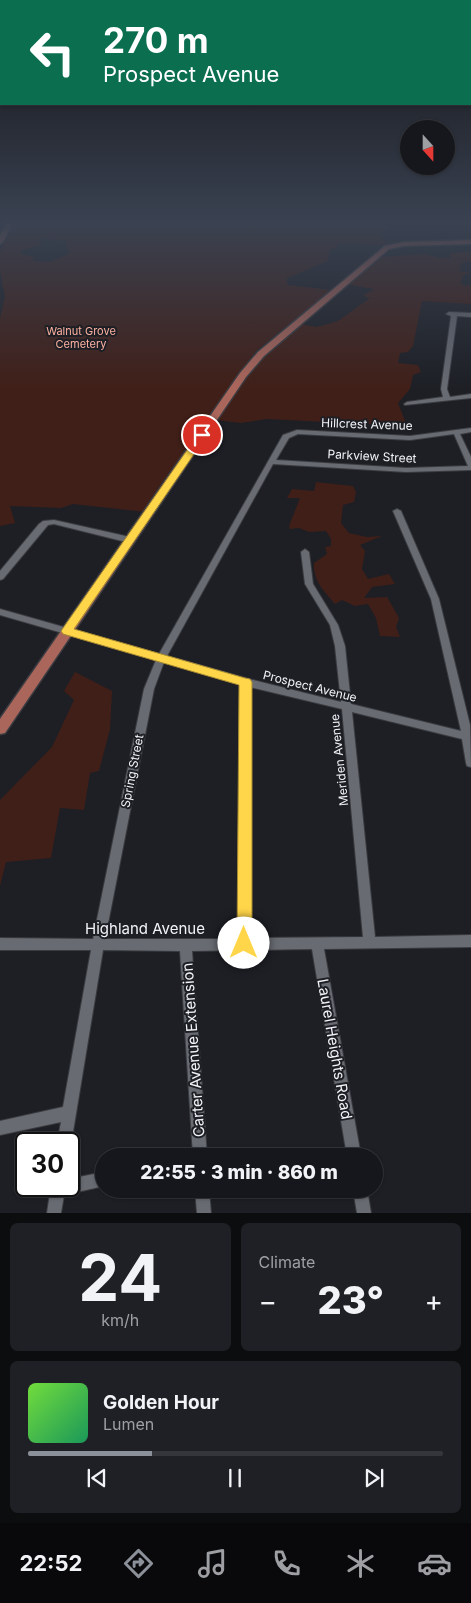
<!DOCTYPE html>
<meta charset="utf-8">
<style>
:root{--surface:#16171c;--page:#1f2025;--text:#f1f3f6;--muted:#9e9fa3;--line:#35363b;--accent:#8c9099}
body{margin:0;font-family:Inter,sans-serif;background:var(--page);color:var(--text);height:100vh;display:flex;flex-direction:column;font-size:19px;white-space:nowrap}
*{box-sizing:border-box;margin:0}
p{font-size:16px;color:var(--muted)}
.icon{flex:none;width:28px;height:28px;fill:none;stroke:currentColor;stroke-width:2;stroke-linecap:round;stroke-linejoin:round}
.map{position:relative;height:1213px;overflow:hidden}
.details{display:flex;flex-direction:column;gap:10px;padding:10px;background:#0c0d0f;flex:1}
.details>*{flex:none}
.top-card{position:absolute;left:0px;top:0px;width:471px;height:105px;box-shadow:0 1px 4px #0004,0 0 0 1px var(--line);background:#0b6e4f;color:#fff;overflow:hidden}
.needle{width:32px;rotate:159deg}
.controls{position:absolute;left:400px;top:120px;display:grid;gap:10px}
.controls a{display:grid;place-items:center;width:55px;height:55px;border-radius:50%;background:var(--surface);box-shadow:0 1px 4px #0004,0 0 0 1px var(--line);font-size:25px}
.speed{position:absolute;left:15px;top:1132px;display:flex;gap:10px;font-size:25px;font-weight:700;text-align:center}
.speed>*{display:grid;place-content:center;width:65px;height:65px;border-radius:50%;background:var(--surface);box-shadow:0 1px 4px #0004,0 0 0 1px var(--line);line-height:1}
.speed .limit{border:2px solid #111;border-radius:8px;background:#fff;color:#111}
.pin{position:absolute;display:grid;place-items:center;width:42px;height:42px;color:#fff;margin:-21px;border:2px solid #fff;border-radius:50%;box-shadow:0 1px 5px #0007}
.me{position:absolute;width:55px;margin:-28px;rotate:0deg;stroke-linejoin:round;filter:drop-shadow(0 0 4px #0008)}
.turn{display:flex;align-items:center;gap:18px;height:105px;padding:0 20px;font-size:22px}
.turn .icon{width:65px;height:65px;stroke-width:2.5}
.turn b{display:block;font-size:35px;line-height:42px}
.big{font-size:38px;font-weight:800;line-height:1.1}
.details .tile{flex:1;display:flex;flex-direction:column;justify-content:center;gap:8px;min-width:0;padding:0 18px;border-radius:8px;background:var(--page)}
.details .dial{align-items:center;gap:0}
.dial b{font-size:65px;line-height:1}
.song{display:flex;align-items:center;gap:15px}
.cover{width:60px;height:60px;border-radius:8px;background:linear-gradient(135deg,hsl(100 70% 55%),hsl(150 70% 35%))}
.played{height:5px;border-radius:2px;background:linear-gradient(90deg,var(--accent) 30%,var(--line) 30%)}
.keys{display:flex;justify-content:space-around;direction:ltr}
.heat{display:flex;justify-content:space-between;align-items:center;font-size:28px;direction:ltr}
.details .tiles{flex:1;display:grid;gap:10px;grid-template-columns:1fr 1fr}
.tile:last-child{grid-column:span 2}
.trip{position:absolute;left:95px;top:1148px;width:288px;height:50px;border-radius:25px;background:var(--surface);box-shadow:0 1px 4px #0004,0 0 0 1px var(--line);font-weight:800;line-height:50px;text-align:center}
.tabs{display:flex;height:80px;justify-content:space-around;align-items:center;background:#09090b;color:var(--muted)}
.tabs .icon{width:35px;height:35px}
.tabs .current{color:var(--accent)}
.tabs b{font-size:22px;color:var(--text)}
.map>svg:first-child{display:block}
.green{fill:#401f18;fill-rule:evenodd}
.lines{fill:none;stroke-linecap:round;stroke-linejoin:round}
.minor-casing{stroke:#3b3c41;stroke-width:2}
.major-casing{stroke:#3b3c41;stroke-width:3}
.minor{fill:#686b72;fill-rule:evenodd}
.major{fill:#ab665b;fill-rule:evenodd}
.route{fill:#ffd54a;stroke:#a68a30}
.labels{text-anchor:middle;dominant-baseline:central;stroke-width:4;stroke-linejoin:round;paint-order:stroke}
.far-park-label{font-size:11px;fill:#fdb1a0;stroke:#1d1f25}
.street-label{font-size:12px;fill:#f2f3f8;stroke:#1d1f25}
.near-street-label{font-size:15px;fill:#f2f3f8;stroke:#1d1f25}
</style>
<div class="map">
<svg width="471" height="1213" viewBox="0 0 471 1213">
<rect width="100%" height="100%" fill="#1d1f25"/>
<!-- green -->
<path class="green" d="M17 220H379L389 227 379 234 388 245 337 243 338 247 330 250 327 261 287 278V285L331 290 256 351 157 490 158 492 146 512 73 504 61 508 10 506 15 523 0 526V318L5 297 0 270V252L11 227ZM48 237 52 240 67 241 66 246 70 253 50 262 31 261 34 257 21 254 22 250 41 245V238Z
M471 252V261L461 263 459 271 471 273 464 274 460 283 465 286 471 285V304L422 301 413 346 408 352 400 353 398 363 418 365 421 372 413 375 410 389 398 403 407 426 267 419 241 423 216 420 254 364 299 324 317 327 338 321 370 298 363 296 374 289 345 284 384 253 382 257 424 254 440 258H450V253Z
M316 482 353 486 356 492 354 502 343 505 341 523 349 533 367 537 382 536 360 545 365 551 362 569 368 579 389 574 395 584 372 587 364 598 387 597 399 618 396 627 400 637 380 636 376 618 368 604 355 606 342 600 335 604C324 591 313 581 314 563L327 554 325 547 331 546V539L326 531 309 532 299 528 290 529 289 526 300 498H287L292 489 314 491Z
M75 672 112 691 110 729 99 771 90 773 84 810 60 808 51 858 6 862 0 886V800L52 747 74 700 64 691Z"/>
<g class="lines">
<defs>
<path id="minor" d="M449 312 471 313V317L457 316 447 389 450 397 471 394V398L405 405 404 404 407 402 443 397 441 389 451 316 446 314Z
M471 428V432L460 434 471 457V470L406 472 273 464 167 656 245 678 341 702 335 646 330 625 305 584 301 552 305 549 309 552 313 584 338 625 345 646 351 704 461 731 431 599 393 511 397 509 401 511 439 599 470 725 471 767 467 766 466 763 462 739 352 712 375 937 471 935V947L324 949 361 1156H347L312 949 192 951 207 1156H193L180 951 103 950 71 1144 69 1149V1144H57L61 1122 0 1135V1121L63 1107 91 950H0V938L93 939 144 689 156 660 0 615V609L159 654 283 435 297 430 410 436ZM298 434 410 440 454 434 468 466 406 468 276 460 289 438ZM164 662 240 684 238 939H105L154 689ZM250 687 342 709 363 937 250 938Z
M54 520 130 537 134 540 130 543 54 524 48 525 3 579 0 580V571L39 524 43 521Z
M104 1172V1186L64 1195 61 1213H47L51 1186H69V1179Z
M195 1189H209L211 1213H197Z
M353 1189H367L371 1213H357Z"/>
<path id="major" d="M8 220H14L3 242 0 244V235Z
M466 220H471V223Z
M471 240V244L404 246 389 249 264 356 246 377 5 733 0 734V719L240 373 258 352 385 246 404 242Z"/>
</defs>
<!-- minor casing -->
<use href="#minor" class="minor-casing"/>
<!-- major casing -->
<use href="#major" class="major-casing"/>
<!-- minor -->
<use href="#minor" class="minor"/>
<!-- major -->
<use href="#major" class="major"/>
</g>
<!-- sky -->
<linearGradient id="sky" x2="0" y2="1"><stop stop-color="#101114"/><stop offset="0.57" stop-color="#3a4251"/><stop offset="1" stop-color="#3a4251" stop-opacity="0"/></linearGradient>
<rect width="471" height="389" fill="url(#sky)"/>
<!-- route -->
<path class="route" d="M202 432 207 435 74 629 245 678 250 679 252 682V943L250 948 244 950 239 948 237 943 239 685 63 634 61 631 199 433Z"/>
<g class="labels">
<!-- far-park labels -->
<g class="far-park-label">
<text x="81" y="331">Walnut Grove<tspan x="81" dy="13">Cemetery</tspan></text>
</g>
<!-- street labels -->
<g class="street-label">
<text transform="translate(367 424) rotate(2)">Hillcrest Avenue</text>
<text transform="translate(372 456) rotate(3)">Parkview Street</text>
<text transform="translate(310 686) rotate(14)">Prospect Avenue</text>
<text transform="translate(339 760) rotate(-96)">Meriden Avenue</text>
<text transform="translate(132 771) rotate(-79)">Spring Street</text>
</g>
<!-- near-street labels -->
<g class="near-street-label">
<text x="145" y="928">Highland Avenue</text>
<text transform="translate(335 1049) rotate(80)">Laurel Heights Road</text>
<text transform="translate(193 1050) rotate(-94)">Carter Avenue Extension</text>
</g>
</g>
</svg>
<div class="controls">
<a><svg class="needle" viewBox="-14 -14 28 28"><path d="M0-13l5 13h-10z" fill="#e53935"/><path d="M0 13l5-13h-10z" fill="#9e9fa3"/></svg></a>
</div>
<div class="speed"><div class="limit">30</div></div>
<div class="pin" style="left:202px;top:435px;background:#d93025"><svg class="icon" aria-label="arrive" viewBox="0 0 24 24"><path d="M6 21V4h12l-3 4 3 4H6"/></svg></div>
<svg class="me" style="left:244px;top:943px" viewBox="-20 -20 40 40"><circle r="19" fill="#fff"/><path d="M0-13L10 11 0 6-10 11z" fill="#ffd54a"/></svg>
<div class="trip">22:55 · 3 min · 860 m</div>
<div class="top-card">
<div class="turn"><svg class="icon" aria-label="left" viewBox="0 0 24 24"><path d="M17 20v-9H6M10 6l-5 5 5 5"/></svg><div><b>270 m</b>Prospect Avenue</div></div>
</div>
</div>
<section class="details">
<div class="tiles">
<div class="tile dial"><b>24</b><p>km/h</p></div>
<div class="tile"><p>Climate</p>
<div class="heat"><a>−</a><b class="big">23°</b><a>+</a></div>
</div>
<div class="tile">
<div class="song"><i class="cover"></i><div><b>Golden Hour</b><p>Lumen</p></div></div>
<div class="played"></div>
<div class="keys"><svg class="icon" aria-label="previous" viewBox="0 0 24 24"><path d="M18 5L8 12l10 7zM5 5v14"/></svg><svg class="icon" aria-label="pause" viewBox="0 0 24 24"><path d="M8 5v14M16 5v14"/></svg><svg class="icon" aria-label="next" viewBox="0 0 24 24"><path d="M6 5l10 7-10 7zM19 5v14"/></svg></div>
</div>
</div>
</section>
<nav class="tabs">
<b>22:52</b>
<svg class="icon current" aria-label="directions" viewBox="0 0 24 24"><path d="M12 3l9 9-9 9-9-9zM9 14v-3h6M13 9l2 2-2 2"/></svg>
<svg class="icon" aria-label="music" viewBox="0 0 24 24"><path d="M9 18V5l10-2v13"/><circle cx="6" cy="18" r="3"/><circle cx="16" cy="16" r="3"/></svg>
<svg class="icon" aria-label="phone" viewBox="0 0 24 24"><path d="M5 4h4l2 5-3 2q2 4 5 5l2-3 5 2v4C11 20 4 13 5 4z"/></svg>
<svg class="icon" aria-label="climate" viewBox="0 0 24 24"><path d="M12 3v18M4 7l16 10M4 17L20 7"/></svg>
<svg class="icon" aria-label="car" viewBox="0 0 24 24"><path d="M5 17H2v-5l4-1 3-4h7l3 4 3 1v5h-3M9 17h6M6 11h13"/><circle cx="7" cy="17" r="2"/><circle cx="17" cy="17" r="2"/></svg>
</nav>
